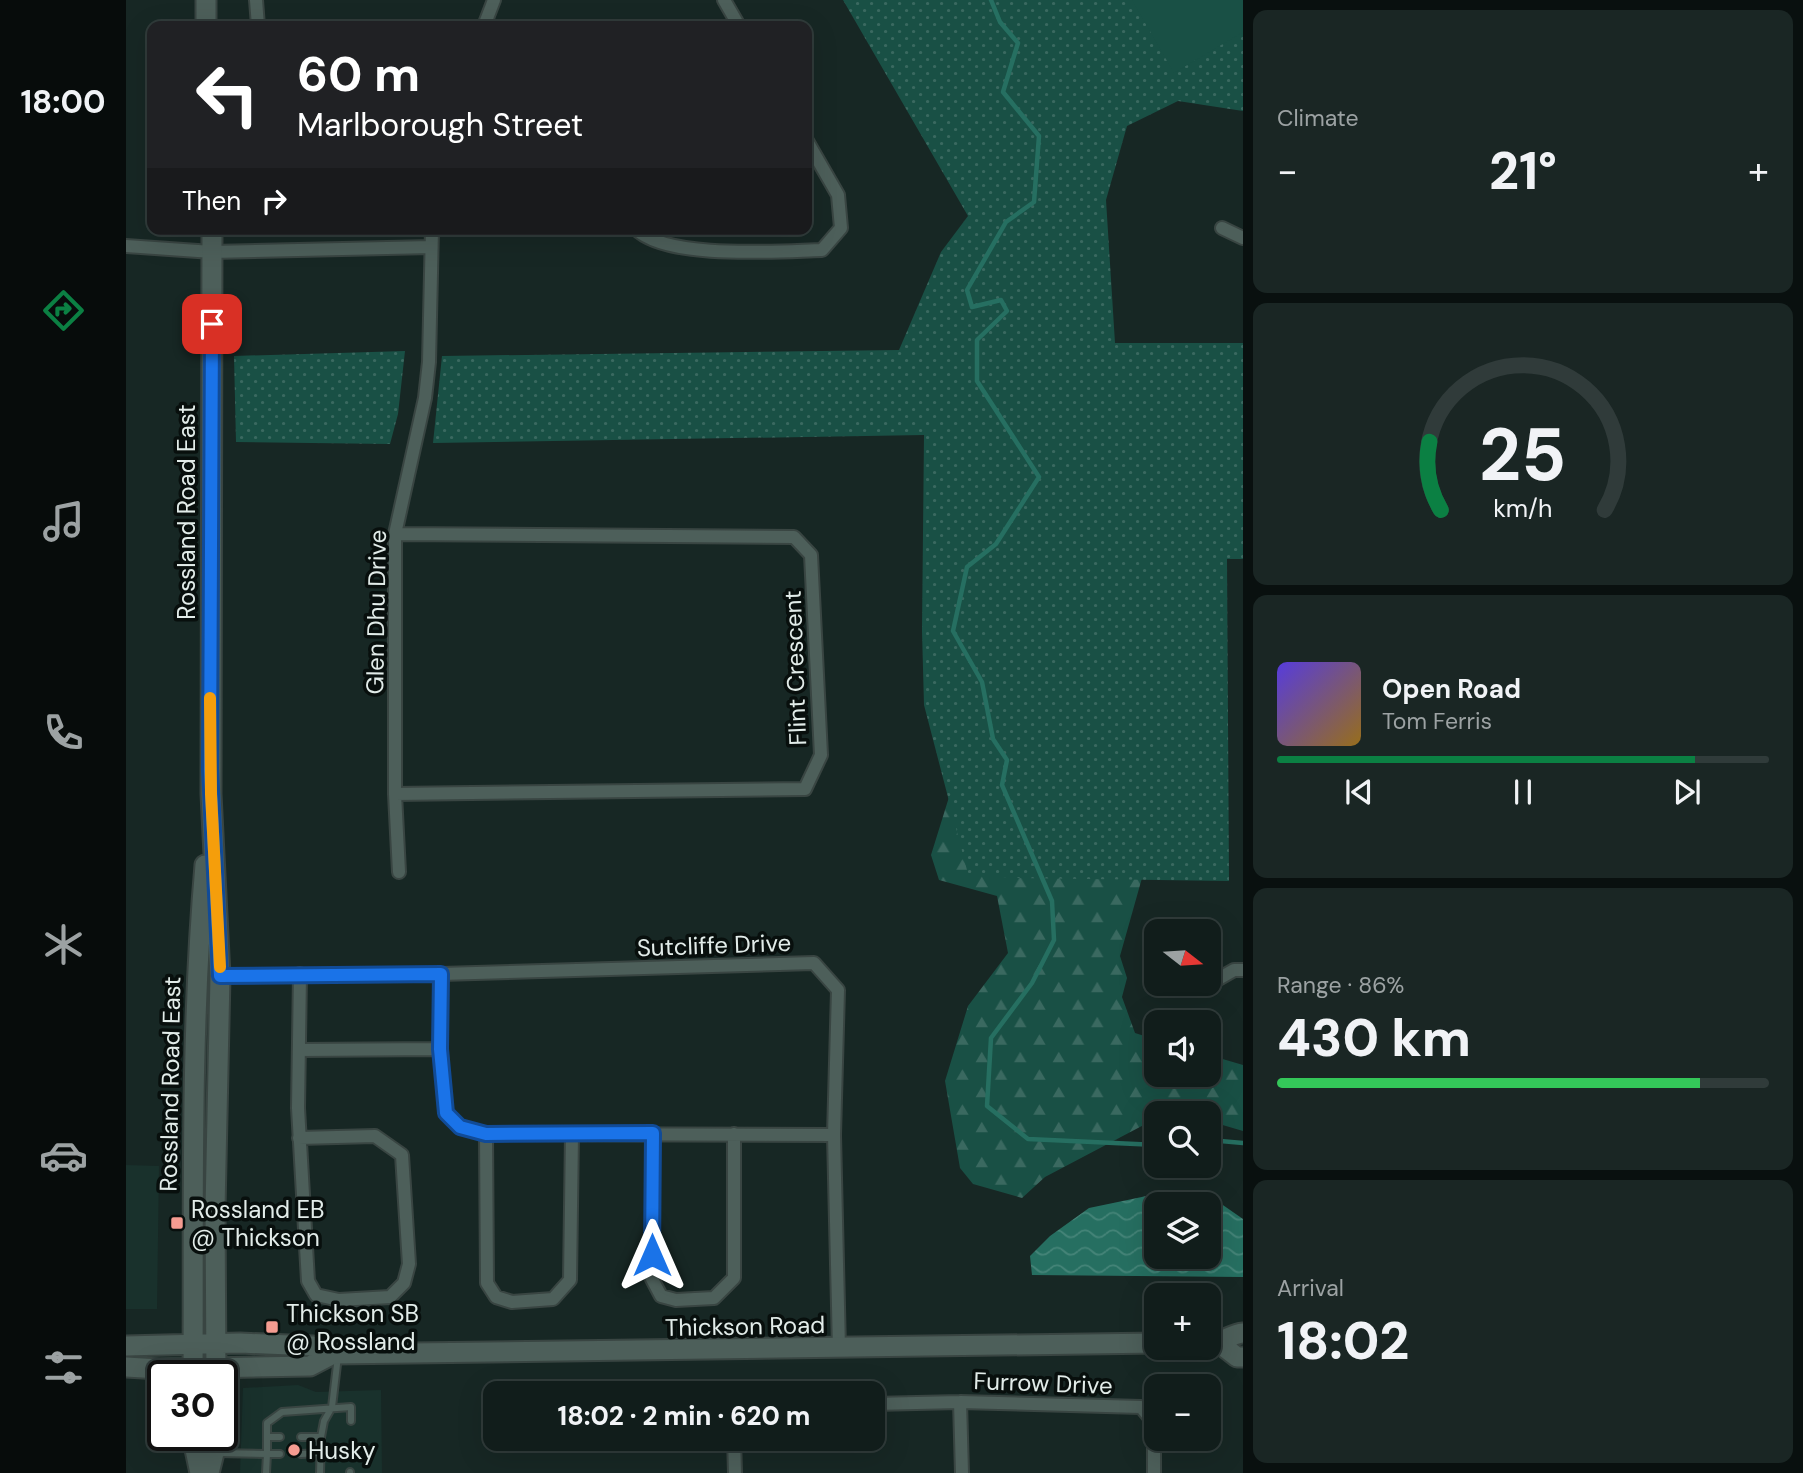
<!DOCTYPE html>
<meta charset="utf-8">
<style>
:root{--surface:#111d1b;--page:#1a2624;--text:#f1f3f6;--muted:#9ca2a3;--line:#303b3a;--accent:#0b8043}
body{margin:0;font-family:"DM Sans",sans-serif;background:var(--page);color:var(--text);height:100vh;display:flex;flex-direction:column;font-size:26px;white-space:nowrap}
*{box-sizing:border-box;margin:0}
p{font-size:23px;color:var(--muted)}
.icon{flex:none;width:38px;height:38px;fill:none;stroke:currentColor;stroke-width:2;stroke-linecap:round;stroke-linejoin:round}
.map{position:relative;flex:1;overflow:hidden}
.details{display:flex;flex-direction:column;gap:10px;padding:10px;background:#09100f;width:560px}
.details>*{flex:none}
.banner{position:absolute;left:21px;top:21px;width:665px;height:214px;border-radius:14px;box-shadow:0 7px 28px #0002,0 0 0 2px var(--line);background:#202124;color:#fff;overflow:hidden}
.needle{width:46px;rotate:107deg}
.controls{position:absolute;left:1018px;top:919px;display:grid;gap:14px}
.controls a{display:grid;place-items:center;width:77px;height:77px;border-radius:14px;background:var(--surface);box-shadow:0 7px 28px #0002,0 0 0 2px var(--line);font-size:35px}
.speed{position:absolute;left:21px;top:1360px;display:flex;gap:14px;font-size:35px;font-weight:700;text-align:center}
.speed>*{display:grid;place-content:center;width:91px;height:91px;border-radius:50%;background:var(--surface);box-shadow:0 7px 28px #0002,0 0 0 2px var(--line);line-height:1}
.speed .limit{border:4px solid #111;border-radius:10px;background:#fff;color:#111}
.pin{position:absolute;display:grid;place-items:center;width:60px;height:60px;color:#fff;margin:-30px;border-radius:14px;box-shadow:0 4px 10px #0006}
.me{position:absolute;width:77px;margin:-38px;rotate:0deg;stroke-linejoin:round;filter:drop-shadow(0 0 5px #0008)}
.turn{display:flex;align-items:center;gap:24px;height:147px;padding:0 35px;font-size:32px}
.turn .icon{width:91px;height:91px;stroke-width:2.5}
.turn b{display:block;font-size:49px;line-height:60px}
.then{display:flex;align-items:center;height:66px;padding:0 35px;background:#0003;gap:14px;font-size:26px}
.big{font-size:52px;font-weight:800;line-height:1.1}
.details .tile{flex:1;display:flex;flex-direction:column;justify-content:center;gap:10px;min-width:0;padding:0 24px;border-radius:14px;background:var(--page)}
.details .dial{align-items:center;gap:0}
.dial svg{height:182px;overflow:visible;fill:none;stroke:var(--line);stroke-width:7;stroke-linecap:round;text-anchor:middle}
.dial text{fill:var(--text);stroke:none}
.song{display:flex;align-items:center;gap:21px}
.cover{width:84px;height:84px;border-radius:10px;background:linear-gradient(135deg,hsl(250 70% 55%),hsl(40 70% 35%))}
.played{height:7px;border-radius:4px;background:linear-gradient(90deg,var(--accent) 85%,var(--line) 85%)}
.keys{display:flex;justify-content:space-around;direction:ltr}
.heat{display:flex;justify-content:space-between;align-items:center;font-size:38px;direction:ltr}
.charge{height:10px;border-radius:5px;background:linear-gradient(90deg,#34c759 86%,var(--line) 0)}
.trip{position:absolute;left:357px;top:1381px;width:402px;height:70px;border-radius:14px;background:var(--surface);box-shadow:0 7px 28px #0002,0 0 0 2px var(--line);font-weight:800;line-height:70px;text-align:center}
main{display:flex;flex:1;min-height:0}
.tabs{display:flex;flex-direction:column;width:126px;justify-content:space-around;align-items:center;background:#070c0b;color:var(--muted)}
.tabs .icon{width:49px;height:49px}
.tabs .current{color:var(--accent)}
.tabs b{font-size:32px;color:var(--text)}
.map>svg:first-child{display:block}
.built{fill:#19312c}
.forest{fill:url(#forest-firs)}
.park{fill:url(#park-dots)}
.pitch{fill:#195045}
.water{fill:url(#water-waves);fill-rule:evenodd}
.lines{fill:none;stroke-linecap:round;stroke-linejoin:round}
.stream{stroke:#266f61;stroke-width:4.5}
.service-casing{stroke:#394542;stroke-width:10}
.minor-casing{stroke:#394542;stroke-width:16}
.secondary-casing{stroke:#394542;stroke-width:23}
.service{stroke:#4d5f5a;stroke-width:6}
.minor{stroke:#4d5f5a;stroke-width:12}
.secondary{stroke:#4d5f5a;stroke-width:19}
.route-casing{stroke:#114b97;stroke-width:18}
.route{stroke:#1a73e8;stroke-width:12}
.slow{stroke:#f59e0b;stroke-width:12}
.poi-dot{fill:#f59c91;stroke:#080f0d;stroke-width:2.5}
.labels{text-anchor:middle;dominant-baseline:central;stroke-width:7;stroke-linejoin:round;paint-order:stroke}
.street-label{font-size:24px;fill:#e2ece9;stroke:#080f0d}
.poi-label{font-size:24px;fill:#e2ece9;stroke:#080f0d;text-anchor:start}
</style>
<main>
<nav class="tabs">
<b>18:00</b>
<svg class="icon current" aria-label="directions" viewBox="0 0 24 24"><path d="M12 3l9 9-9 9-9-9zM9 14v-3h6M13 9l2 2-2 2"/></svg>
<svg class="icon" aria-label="music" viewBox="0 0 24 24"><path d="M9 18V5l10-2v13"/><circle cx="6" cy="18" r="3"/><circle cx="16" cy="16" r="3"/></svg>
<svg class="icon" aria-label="phone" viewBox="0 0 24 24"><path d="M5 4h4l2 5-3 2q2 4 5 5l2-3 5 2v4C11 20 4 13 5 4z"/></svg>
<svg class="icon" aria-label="climate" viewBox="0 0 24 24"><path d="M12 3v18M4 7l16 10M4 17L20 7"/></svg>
<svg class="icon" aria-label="car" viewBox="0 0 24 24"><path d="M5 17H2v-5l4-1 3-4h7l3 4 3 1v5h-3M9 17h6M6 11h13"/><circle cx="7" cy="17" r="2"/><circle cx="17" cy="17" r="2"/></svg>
<svg class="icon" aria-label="filters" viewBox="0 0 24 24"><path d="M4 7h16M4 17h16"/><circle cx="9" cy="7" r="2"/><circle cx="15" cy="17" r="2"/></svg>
</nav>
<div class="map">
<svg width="1117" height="1473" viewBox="0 0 1117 1473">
<defs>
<pattern id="forest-firs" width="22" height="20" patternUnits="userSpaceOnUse" patternTransform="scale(1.75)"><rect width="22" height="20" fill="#195045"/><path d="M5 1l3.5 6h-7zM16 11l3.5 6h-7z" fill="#3a6960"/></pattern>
<pattern id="park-dots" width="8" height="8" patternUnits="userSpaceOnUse" patternTransform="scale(1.75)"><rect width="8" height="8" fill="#195045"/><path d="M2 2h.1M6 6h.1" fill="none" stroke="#3a6960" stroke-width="1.8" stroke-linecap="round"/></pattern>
<pattern id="water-waves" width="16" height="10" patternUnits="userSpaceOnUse" patternTransform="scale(1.75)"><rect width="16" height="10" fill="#266f61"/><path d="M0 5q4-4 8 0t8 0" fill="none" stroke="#458478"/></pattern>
</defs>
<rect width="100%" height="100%" fill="#172724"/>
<!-- built -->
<path class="built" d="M0 1165 33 1166 31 1309H0Z
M172 1385 190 1392 255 1390 256 1473H114L117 1388Z"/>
<!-- forest -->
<path class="forest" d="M828 781 1016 878 994 956 1001 978 996 997 1009 1033 1031 1040V1074H1083V1055L1117 1065V1131L1083 1121V1113H1031V1118L919 1177 896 1198 847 1184 834 1168 819 1081 842 1006 882 953 871 896 813 880 805 855Z"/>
<!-- park -->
<path class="park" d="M717 0H1117V111L1052 101 1001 126 980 200 989 343H1117V559H1101L1103 881 888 878 842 874 798 705 796 631 798 435 307 443 316 356 773 350 815 252 842 216Z
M279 351 272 414 264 444 110 442 108 356Z"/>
<!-- pitch -->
<path class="pitch" d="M1006 0H1117V32L1048 73Z"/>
<!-- water -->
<path class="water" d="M1035 1193 1081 1194 1117 1219V1277L906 1275 904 1256 924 1236 963 1208ZM1031 1204H1083V1256H1031Z"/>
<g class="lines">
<!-- stream -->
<path class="stream" d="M865 0 874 22 892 43 877 92 913 136 908 202 880 222 841 290 846 307 875 300 881 311 851 340V381L913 477 870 544 841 567 827 631 856 682 867 739 881 760 876 785 926 901 928 940 906 983 865 1038 861 1106 902 1139 1031 1145
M1083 1140 1117 1143"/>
<defs>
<path id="service" d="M141 1437H154
M175 1437H195
M90 1453 141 1454V1423L156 1412 225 1407V1421
M175 1454 194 1453
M224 1472V1473
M140 1473 141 1454H154
M194 1473 195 1437 198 1421 206 1407 212 1356"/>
<path id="minor" d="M130 0 132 26
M598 0 613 26
M358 26 368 0
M1096 228 1117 238
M510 229C541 260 653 251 696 250L715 228 712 195 681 141
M0 246 86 252 305 247
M269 794 679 789 695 755 685 555 668 537 269 534
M273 872 269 794V534L299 398 303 362 306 229
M315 974 314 1049 320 1113 334 1127 360 1134 708 1135
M94 976 315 974 688 963 712 990 708 1135 713 1349
M1073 990 1108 970H1117
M173 1050 314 1049
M527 1133 526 1279 535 1296 550 1300 588 1298 608 1278V1134
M360 1134 361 1283 370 1297 386 1302 427 1299 444 1280 446 1134
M173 1138 249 1136 276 1155 283 1264 278 1283 264 1297 213 1300 190 1295 182 1281 172 1108 174 974
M834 1402 836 1473
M747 1404 834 1402 1015 1407 1028 1423V1473
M608 1438 609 1473"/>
<path id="secondary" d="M80 0V26
M86 229 85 794 94 976 89 1209 90 1376
M1083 1343C1096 1343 1105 1334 1117 1333
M1093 1343 1111 1357H1117
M0 1346 114 1343 187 1346 207 1354 1031 1343
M0 1367 33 1369 184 1366 207 1354
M67 1376C68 1205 64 1035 79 865
M66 1435 74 1473
M83 1473 89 1449V1435"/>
</defs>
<!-- service casing -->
<use href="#service" class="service-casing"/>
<!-- minor casing -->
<use href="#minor" class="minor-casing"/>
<!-- secondary casing -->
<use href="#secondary" class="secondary-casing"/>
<!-- service -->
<use href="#service" class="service"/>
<!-- minor -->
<use href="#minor" class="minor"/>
<!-- secondary -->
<use href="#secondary" class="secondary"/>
</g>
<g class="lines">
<defs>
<path id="route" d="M86 324 84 769 94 976 315 974 314 1049 320 1113 334 1127 360 1134 527 1133 526 1255"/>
</defs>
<!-- route casing -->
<use href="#route" class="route-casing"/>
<!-- route -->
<use href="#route" class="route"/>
<!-- slow -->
<path class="slow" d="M84 698 85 794 94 967"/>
</g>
<!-- markers -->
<g class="poi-dot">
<rect x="44" y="1216" width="14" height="14" rx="3.5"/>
<rect x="139" y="1320" width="14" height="14" rx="3.5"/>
<circle cx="168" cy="1450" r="7"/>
</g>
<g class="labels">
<!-- street labels -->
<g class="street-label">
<text transform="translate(60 512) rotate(-90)">Rossland Road East</text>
<text transform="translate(250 612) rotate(-89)">Glen Dhu Drive</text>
<text transform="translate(669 668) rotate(-92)">Flint Crescent</text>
<text transform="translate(588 945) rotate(-2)">Sutcliffe Drive</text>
<text transform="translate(44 1084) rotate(-89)">Rossland Road East</text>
<text transform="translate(619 1326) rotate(-1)">Thickson Road</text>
<text transform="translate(917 1383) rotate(2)">Furrow Drive</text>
</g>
<!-- poi labels -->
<g class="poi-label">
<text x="65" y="1209">Rossland EB<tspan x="65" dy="28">@ Thickson</tspan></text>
<text x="160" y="1313">Thickson SB<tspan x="160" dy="28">@ Rossland</tspan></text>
<text x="182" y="1450">Husky</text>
</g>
</g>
</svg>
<div class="controls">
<a><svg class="needle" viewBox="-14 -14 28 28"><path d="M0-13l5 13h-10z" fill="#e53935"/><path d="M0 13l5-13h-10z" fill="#9ca2a3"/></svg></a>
<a><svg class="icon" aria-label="sound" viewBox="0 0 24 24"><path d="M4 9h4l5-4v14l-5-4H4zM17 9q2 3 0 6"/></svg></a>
<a><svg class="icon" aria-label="search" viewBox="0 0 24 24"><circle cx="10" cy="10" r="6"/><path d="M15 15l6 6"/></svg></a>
<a><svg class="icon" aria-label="layers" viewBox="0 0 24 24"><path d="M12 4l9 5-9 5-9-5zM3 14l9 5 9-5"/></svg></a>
<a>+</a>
<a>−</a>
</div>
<div class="speed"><div class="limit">30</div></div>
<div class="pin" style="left:86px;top:324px;background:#d93025"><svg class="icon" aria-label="arrive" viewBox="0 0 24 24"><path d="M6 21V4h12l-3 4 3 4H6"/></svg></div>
<svg class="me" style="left:526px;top:1255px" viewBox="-20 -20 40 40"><path d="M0-17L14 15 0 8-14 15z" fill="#1a73e8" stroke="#fff" stroke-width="4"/></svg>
<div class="trip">18:02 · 2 min · 620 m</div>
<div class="banner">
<div class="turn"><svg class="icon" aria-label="left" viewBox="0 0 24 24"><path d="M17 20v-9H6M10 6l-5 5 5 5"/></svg><div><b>60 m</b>Marlborough Street</div></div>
<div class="then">Then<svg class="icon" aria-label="right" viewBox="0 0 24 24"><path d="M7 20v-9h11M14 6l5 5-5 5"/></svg></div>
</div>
</div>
<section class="details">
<div class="tile"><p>Climate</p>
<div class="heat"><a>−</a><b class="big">21°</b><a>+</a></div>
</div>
<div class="tile dial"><svg viewBox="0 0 100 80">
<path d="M14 69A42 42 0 1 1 86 69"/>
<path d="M14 69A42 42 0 0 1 9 39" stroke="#0b8043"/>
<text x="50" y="56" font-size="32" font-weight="700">25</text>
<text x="50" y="72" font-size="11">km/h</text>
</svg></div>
<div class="tile">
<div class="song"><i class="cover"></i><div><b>Open Road</b><p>Tom Ferris</p></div></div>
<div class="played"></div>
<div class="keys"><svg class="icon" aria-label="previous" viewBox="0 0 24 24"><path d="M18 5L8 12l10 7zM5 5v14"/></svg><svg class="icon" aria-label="pause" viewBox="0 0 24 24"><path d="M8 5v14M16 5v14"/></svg><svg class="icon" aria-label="next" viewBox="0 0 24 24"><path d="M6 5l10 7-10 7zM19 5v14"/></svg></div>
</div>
<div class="tile"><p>Range · 86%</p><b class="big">430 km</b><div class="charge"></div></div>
<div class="tile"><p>Arrival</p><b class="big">18:02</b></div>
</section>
</main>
